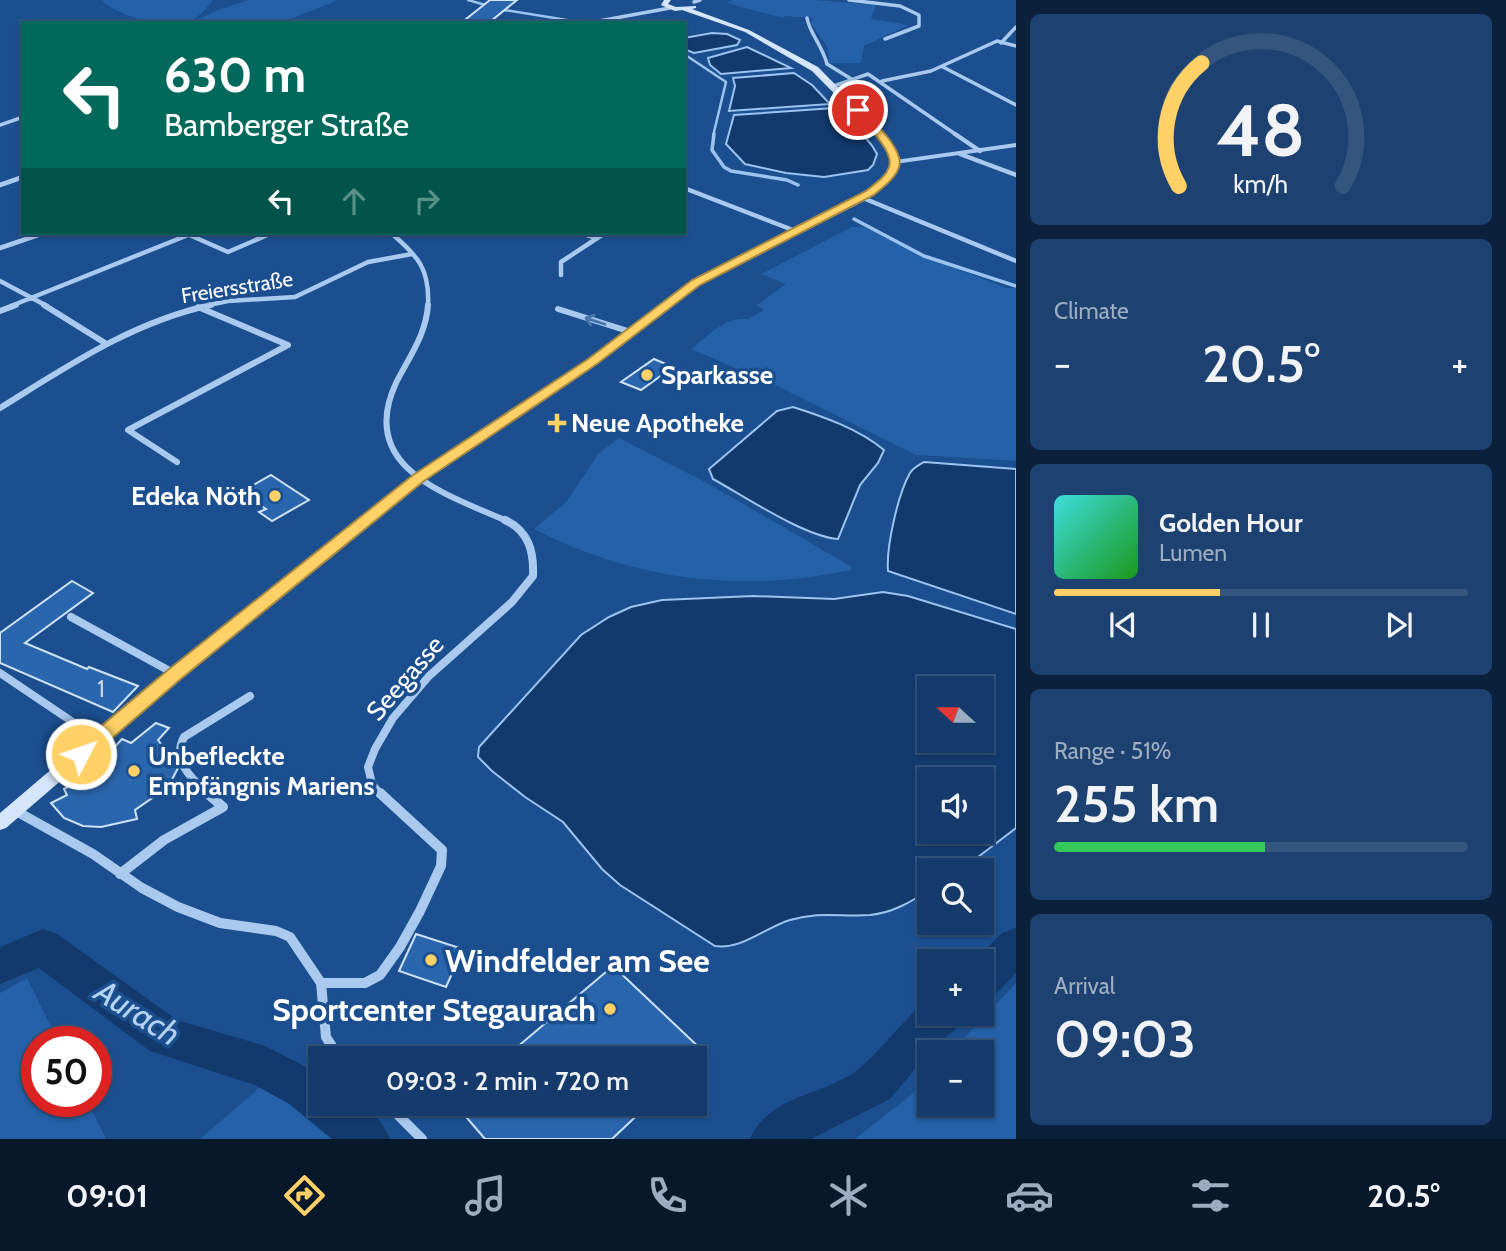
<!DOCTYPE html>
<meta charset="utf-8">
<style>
:root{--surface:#143b6b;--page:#1d4271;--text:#f1f3f6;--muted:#9dadc1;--line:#33557e;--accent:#ffd166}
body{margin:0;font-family:Cabin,sans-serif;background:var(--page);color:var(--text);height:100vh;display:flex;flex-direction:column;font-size:26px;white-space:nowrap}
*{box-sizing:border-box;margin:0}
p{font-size:23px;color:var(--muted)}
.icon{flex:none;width:38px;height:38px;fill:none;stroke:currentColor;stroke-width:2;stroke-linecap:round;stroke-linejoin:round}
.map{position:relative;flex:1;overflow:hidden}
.drawer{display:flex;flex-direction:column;gap:14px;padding:14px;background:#0b203b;width:490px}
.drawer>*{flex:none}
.hud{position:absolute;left:21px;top:21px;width:665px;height:214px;border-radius:0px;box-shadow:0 2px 5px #0004,0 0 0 2px var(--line);background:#00695c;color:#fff;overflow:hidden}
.needle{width:46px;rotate:291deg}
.buttons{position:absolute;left:917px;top:676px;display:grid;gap:14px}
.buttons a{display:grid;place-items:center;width:77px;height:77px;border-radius:0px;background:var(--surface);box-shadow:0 2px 5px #0004,0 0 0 2px var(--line);font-size:35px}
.speed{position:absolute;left:21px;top:1026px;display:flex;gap:14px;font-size:35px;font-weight:700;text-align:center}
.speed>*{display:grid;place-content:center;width:91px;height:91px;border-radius:50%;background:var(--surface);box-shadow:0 2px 5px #0004,0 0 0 2px var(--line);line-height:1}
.speed .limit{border:10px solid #d22;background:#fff;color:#111}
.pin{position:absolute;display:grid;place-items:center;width:60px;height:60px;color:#fff;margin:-30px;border:4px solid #fff;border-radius:50%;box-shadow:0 2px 7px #0007}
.me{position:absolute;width:77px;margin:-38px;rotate:49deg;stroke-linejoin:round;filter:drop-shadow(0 0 5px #0008)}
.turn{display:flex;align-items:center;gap:24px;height:147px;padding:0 28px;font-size:32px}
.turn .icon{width:91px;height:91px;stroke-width:2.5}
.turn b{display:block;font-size:49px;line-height:60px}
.lanes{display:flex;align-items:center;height:66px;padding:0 28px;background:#0003;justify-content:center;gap:35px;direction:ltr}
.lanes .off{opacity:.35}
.big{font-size:52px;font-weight:600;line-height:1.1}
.drawer .tile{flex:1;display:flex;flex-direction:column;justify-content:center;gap:10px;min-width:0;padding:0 24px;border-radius:10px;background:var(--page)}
.drawer .dial{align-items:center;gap:0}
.dial svg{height:182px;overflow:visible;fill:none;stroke:var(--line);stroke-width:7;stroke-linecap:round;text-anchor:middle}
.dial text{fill:var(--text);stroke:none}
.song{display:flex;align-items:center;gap:21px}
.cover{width:84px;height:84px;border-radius:10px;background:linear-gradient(135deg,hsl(180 70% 55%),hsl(120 70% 35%))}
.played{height:7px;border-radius:4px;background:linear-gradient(90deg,var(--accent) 40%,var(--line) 40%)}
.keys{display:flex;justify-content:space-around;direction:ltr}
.heat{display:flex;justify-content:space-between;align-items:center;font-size:38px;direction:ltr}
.charge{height:10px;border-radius:5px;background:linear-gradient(90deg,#34c759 51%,var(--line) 0)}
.trip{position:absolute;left:308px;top:1046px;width:399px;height:70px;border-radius:0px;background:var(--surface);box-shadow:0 2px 5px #0004,0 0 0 2px var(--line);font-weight:600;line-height:70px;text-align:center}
.dock{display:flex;height:112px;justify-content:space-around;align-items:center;background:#08182b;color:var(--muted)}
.dock .icon{width:49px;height:49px}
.dock .active{color:var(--accent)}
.dock b{font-size:32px;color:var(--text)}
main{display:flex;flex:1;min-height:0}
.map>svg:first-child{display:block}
.green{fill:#2461a8}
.water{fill:#123a6d;stroke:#9cc4f0;stroke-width:2;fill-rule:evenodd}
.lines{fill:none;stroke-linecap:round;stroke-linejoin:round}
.stream-far1{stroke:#9cc4f0;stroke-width:2.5}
.stream{stroke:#9cc4f0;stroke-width:3.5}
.river{fill:#123a6d;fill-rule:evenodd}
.building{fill:#2a66ad;stroke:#cfe3fa;stroke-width:2}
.minor-far4{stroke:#a9c9ee;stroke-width:3.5}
.minor-far3{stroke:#a9c9ee;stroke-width:4.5}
.minor-far2{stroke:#a9c9ee;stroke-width:6}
.minor-far1{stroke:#a9c9ee;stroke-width:8}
.minor{stroke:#a9c9ee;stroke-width:10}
.tertiary{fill:#a9c9ee;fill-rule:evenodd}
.secondary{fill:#d6e6fa;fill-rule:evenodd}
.oneway{stroke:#4674ac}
.route{fill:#ffd166;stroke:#a68842;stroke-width:2}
.poi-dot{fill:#ffd166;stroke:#1b4f8f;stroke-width:2.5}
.labels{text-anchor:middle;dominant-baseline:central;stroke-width:7;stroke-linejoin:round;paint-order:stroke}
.far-street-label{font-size:21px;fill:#fff;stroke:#1b4f8f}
.number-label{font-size:23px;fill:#cad9ea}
.poi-label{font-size:26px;font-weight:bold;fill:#fff;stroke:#1b4f8f;text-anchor:start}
.street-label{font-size:26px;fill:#fff;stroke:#1b4f8f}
.near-poi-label{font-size:32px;font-weight:bold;fill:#fff;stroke:#1b4f8f;text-anchor:start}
.near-water-label{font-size:33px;font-style:italic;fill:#b5d3f5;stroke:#1b4f8f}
</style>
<main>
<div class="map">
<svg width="1016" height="1139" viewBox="0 0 1016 1139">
<rect width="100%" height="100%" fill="#1b4f8f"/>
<!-- green -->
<path class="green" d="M101 0H213C206 9 198 19 187 22 163 30 119 16 101 0Z
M249 0H338L281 23H192L215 11Z
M733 0H815L876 5 871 19 909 25 864 46 861 63H829L828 48 811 24 813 18 785 16 783 18 726 3Z
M852 227H865L925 257 1007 288H1016V461L916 455 779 387 691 349C708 336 725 316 748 319L764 310 757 305 786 284 761 274Z
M619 438 707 483 852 567 851 570C739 593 636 581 534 529L566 502 599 453Z
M27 978 58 1041H37V1101H87L106 1139H0V993Z
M1016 983V1139H855L912 1094 929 1075V1104H982V1052H951Z
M266 1082 342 1129 353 1139H200Z"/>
<!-- water -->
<path class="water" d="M712 33 727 34 740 40 737 45 694 53 684 49V38Z
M747 47 791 68 721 74 710 65 708 58Z
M794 73 812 85 830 104 729 111 735 86 733 78Z
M834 108C848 124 868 135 877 154L873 165 868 170 824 177 786 173 745 164 726 144 734 115Z
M793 407C824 417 859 429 884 450L878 463 860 485 838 539C805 537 744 496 713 479L709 469 777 411Z
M924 462 1016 469V614L888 571C886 547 898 494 910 473 913 468 919 465 924 462Z
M883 592 908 596 1016 629V828L961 870H929V890C911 902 892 913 870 915 840 917 820 911 790 920 764 928 742 950 715 946L620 885 602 869 563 822 525 797 492 771 478 757 479 747 581 635 609 617 631 607 662 600 753 596 834 599ZM929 688H982V740H929ZM929 779H982V831H929Z"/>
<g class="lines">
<!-- stream-far1 -->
<path class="stream-far1" d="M468 0 489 6
M498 9 573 21
M684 54 726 82 713 136"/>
<!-- stream -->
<path class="stream" d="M714 134 712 150 724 167 731 171 787 180 798 185
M854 219 924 256 1016 286"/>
<!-- river -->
<path class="river" d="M1016 928V973L997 993 982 998V961H974L1002 933Z
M43 929 57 934 177 1020 265 1046 320 1074V1104C356 1104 374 1102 390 1139H332L289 1104 255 1085 150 1051 39 968 0 984V947Z
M928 999 929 1013H964L958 1027 929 1052 890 1099 811 1139H750C769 1094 826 1096 860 1068 884 1047 903 1020 928 999Z"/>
</g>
<!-- building -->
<path class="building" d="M490 0H517L491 21 461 23Z
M654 359 673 367 641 390 621 382Z
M271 475 309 500 272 521 259 512 266 509 241 492Z
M72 581 93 593 25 643 87 669 89 667 138 686 113 712 0 663V633Z
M156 723 169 728 158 740 168 753 167 765H176L178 768 168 787 135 810 137 819 101 827 83 826 64 818 51 803 67 795 64 789 88 776 122 739 131 743Z
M416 934 463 949 446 987 399 971Z
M613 966 704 1052 697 1059H503Z
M455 1104H649L612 1139H485Z"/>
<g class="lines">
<!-- minor-far4 -->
<path class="minor-far4" d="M849 0 900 6 919 15V26L885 39
M694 2 700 0
M807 18C809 32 823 47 827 64L853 80
M588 23 670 8
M1001 43 1016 27
M943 67 1016 105
M882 81 931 71 997 41 1016 46
M834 86 868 74 958 136
M0 125 23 117"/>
<!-- minor-far3 -->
<path class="minor-far3" d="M955 134 980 151
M960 154 1016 175
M0 185 23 177
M684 188 798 232
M863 198 1016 261
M185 233 228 252 272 233
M391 233C418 256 430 269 428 306
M581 233 596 238
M0 248 44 233
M561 275V262L605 233
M0 281 47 306
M11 306 188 235
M204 306 228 301 295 297 368 262 412 254"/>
<!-- minor-far2 -->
<path class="minor-far2" d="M44 305 105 343
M428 305C426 335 409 357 396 383 356 469 449 495 509 522
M558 309 631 332
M0 311 16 305
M0 408C68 366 132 322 211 305
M177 462 128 430 288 345 198 307"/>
<!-- minor-far1 -->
<path class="minor-far1" d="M71 617 175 674
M0 673 98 739
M209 795C192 779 171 761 184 737L250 696
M381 795 372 784 368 767 375 749 393 718 429 676 512 602 533 576C534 552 529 531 505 520"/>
<!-- minor -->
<path class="minor" d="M16 811 93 854 142 888 178 907 220 923 276 931 290 937 321 983 326 1037 340 1059
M120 874 164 840 223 807 207 793
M321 983H365L380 975 400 947 420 911 441 866 442 850 380 793
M387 1104 422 1139"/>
<!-- tertiary -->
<path class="tertiary" d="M1016 143V147L895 164 891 162 895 160Z"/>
<!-- secondary -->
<path class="secondary" d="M664 0H671L668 4 676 7 696 6V8L692 9 749 30 818 67 884 134 898 155V168L888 182 866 200 700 284 597 363 424 481 153 701 6 828 0 830V813L141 693 414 475 589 359 692 280 860 196 882 178 890 168V155L878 138 812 71 745 32 682 10 675 11 661 5Z"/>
</g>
<!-- one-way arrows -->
<defs><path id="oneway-shaft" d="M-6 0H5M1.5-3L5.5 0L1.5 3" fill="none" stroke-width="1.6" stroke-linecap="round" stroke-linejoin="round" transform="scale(1.75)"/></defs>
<use class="oneway" href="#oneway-shaft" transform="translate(595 321) rotate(-162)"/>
<!-- route -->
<path class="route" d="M854 108H861C872 120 905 150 899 167 896 178 882 188 874 195L700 285 597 364 424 481 182 678 88 759H75L72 754 75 748 169 669 413 475 588 359 692 280 866 191C874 184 886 177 889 167 895 151 864 123 854 112Z"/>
<!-- markers -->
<g class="poi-dot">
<circle cx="647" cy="375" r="7"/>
<path d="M553.5 412.5h7v7h7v7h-7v7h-7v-7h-7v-7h7z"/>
<circle cx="275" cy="496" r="7"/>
<circle cx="134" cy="771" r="7"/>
<circle cx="431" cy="960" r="7"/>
<circle cx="610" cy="1009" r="7"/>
</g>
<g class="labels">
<!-- far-street labels -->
<g class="far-street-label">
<text transform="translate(237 287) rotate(-9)">Freiersstraße</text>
</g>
<!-- number labels -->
<g class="number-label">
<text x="101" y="689">1</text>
</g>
<!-- poi labels -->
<g class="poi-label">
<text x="661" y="375">Sparkasse</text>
<text x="571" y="423">Neue Apotheke</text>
<text x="261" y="496" text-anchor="end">Edeka Nöth</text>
<text x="148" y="756">Unbefleckte<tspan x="148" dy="30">Empfängnis Mariens</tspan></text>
</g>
<!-- street labels -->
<g class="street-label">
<text transform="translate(405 678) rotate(-49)">Seegasse</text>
</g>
<!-- near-poi labels -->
<g class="near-poi-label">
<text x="445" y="960">Windfelder am See</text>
<text x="596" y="1009" text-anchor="end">Sportcenter Stegaurach</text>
</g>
<!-- near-water labels -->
<g class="near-water-label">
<text transform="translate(138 1012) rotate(32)">Aurach</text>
</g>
</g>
</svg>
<div class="buttons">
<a><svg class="needle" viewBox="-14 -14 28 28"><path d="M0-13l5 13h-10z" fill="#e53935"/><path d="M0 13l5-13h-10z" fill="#9dadc1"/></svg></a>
<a><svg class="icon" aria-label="sound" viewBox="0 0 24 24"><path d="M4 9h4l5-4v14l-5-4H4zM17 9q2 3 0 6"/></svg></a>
<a><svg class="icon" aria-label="search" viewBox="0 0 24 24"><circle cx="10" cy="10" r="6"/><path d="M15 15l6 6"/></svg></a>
<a>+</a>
<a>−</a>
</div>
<div class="speed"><div class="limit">50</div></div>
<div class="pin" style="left:858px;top:110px;background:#d93025"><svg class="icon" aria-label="arrive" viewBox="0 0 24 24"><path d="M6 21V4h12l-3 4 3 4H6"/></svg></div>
<svg class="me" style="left:81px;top:754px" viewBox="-20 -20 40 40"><circle r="17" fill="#ffd166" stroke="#fff" stroke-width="3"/><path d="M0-11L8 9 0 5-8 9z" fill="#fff"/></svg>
<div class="trip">09:03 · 2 min · 720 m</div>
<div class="hud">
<div class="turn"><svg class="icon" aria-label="left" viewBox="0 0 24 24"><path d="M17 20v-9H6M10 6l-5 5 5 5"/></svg><div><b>630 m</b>Bamberger Straße</div></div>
<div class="lanes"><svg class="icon" aria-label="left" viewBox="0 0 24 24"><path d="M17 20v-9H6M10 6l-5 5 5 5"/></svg><svg class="icon off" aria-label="ahead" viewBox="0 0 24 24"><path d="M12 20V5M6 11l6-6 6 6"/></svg><svg class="icon off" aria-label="right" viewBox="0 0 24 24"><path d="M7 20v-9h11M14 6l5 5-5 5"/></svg></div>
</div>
</div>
<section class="drawer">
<div class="tile dial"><svg viewBox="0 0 100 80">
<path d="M14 69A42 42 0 1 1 86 69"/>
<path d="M14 69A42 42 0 0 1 24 15" stroke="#ffd166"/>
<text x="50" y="56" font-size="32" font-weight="700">48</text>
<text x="50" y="72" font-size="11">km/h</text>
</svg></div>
<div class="tile"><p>Climate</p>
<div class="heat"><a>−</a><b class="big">20.5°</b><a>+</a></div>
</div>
<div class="tile">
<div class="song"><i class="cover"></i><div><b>Golden Hour</b><p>Lumen</p></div></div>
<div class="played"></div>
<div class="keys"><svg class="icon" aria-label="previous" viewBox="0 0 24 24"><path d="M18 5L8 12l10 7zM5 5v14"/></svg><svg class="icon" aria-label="pause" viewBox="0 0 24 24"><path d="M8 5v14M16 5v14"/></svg><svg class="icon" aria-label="next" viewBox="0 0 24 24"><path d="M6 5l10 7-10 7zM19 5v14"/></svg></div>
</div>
<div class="tile"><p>Range · 51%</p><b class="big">255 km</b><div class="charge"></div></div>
<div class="tile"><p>Arrival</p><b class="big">09:03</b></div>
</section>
</main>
<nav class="dock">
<b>09:01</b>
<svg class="icon active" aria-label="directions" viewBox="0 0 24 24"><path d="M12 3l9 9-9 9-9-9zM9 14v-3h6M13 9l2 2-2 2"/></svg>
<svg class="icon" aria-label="music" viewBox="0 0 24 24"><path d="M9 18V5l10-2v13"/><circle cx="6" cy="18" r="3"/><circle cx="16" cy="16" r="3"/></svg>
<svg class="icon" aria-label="phone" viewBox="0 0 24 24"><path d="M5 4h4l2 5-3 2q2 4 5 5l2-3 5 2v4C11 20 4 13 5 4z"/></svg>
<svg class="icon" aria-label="climate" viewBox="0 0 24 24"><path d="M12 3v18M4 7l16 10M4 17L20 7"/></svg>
<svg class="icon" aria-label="car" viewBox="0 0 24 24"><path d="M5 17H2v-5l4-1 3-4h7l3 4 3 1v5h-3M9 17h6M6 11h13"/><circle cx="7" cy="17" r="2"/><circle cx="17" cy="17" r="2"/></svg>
<svg class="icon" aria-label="filters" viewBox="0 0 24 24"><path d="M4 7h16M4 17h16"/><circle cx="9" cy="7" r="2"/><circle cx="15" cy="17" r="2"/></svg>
<b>20.5°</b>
</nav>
